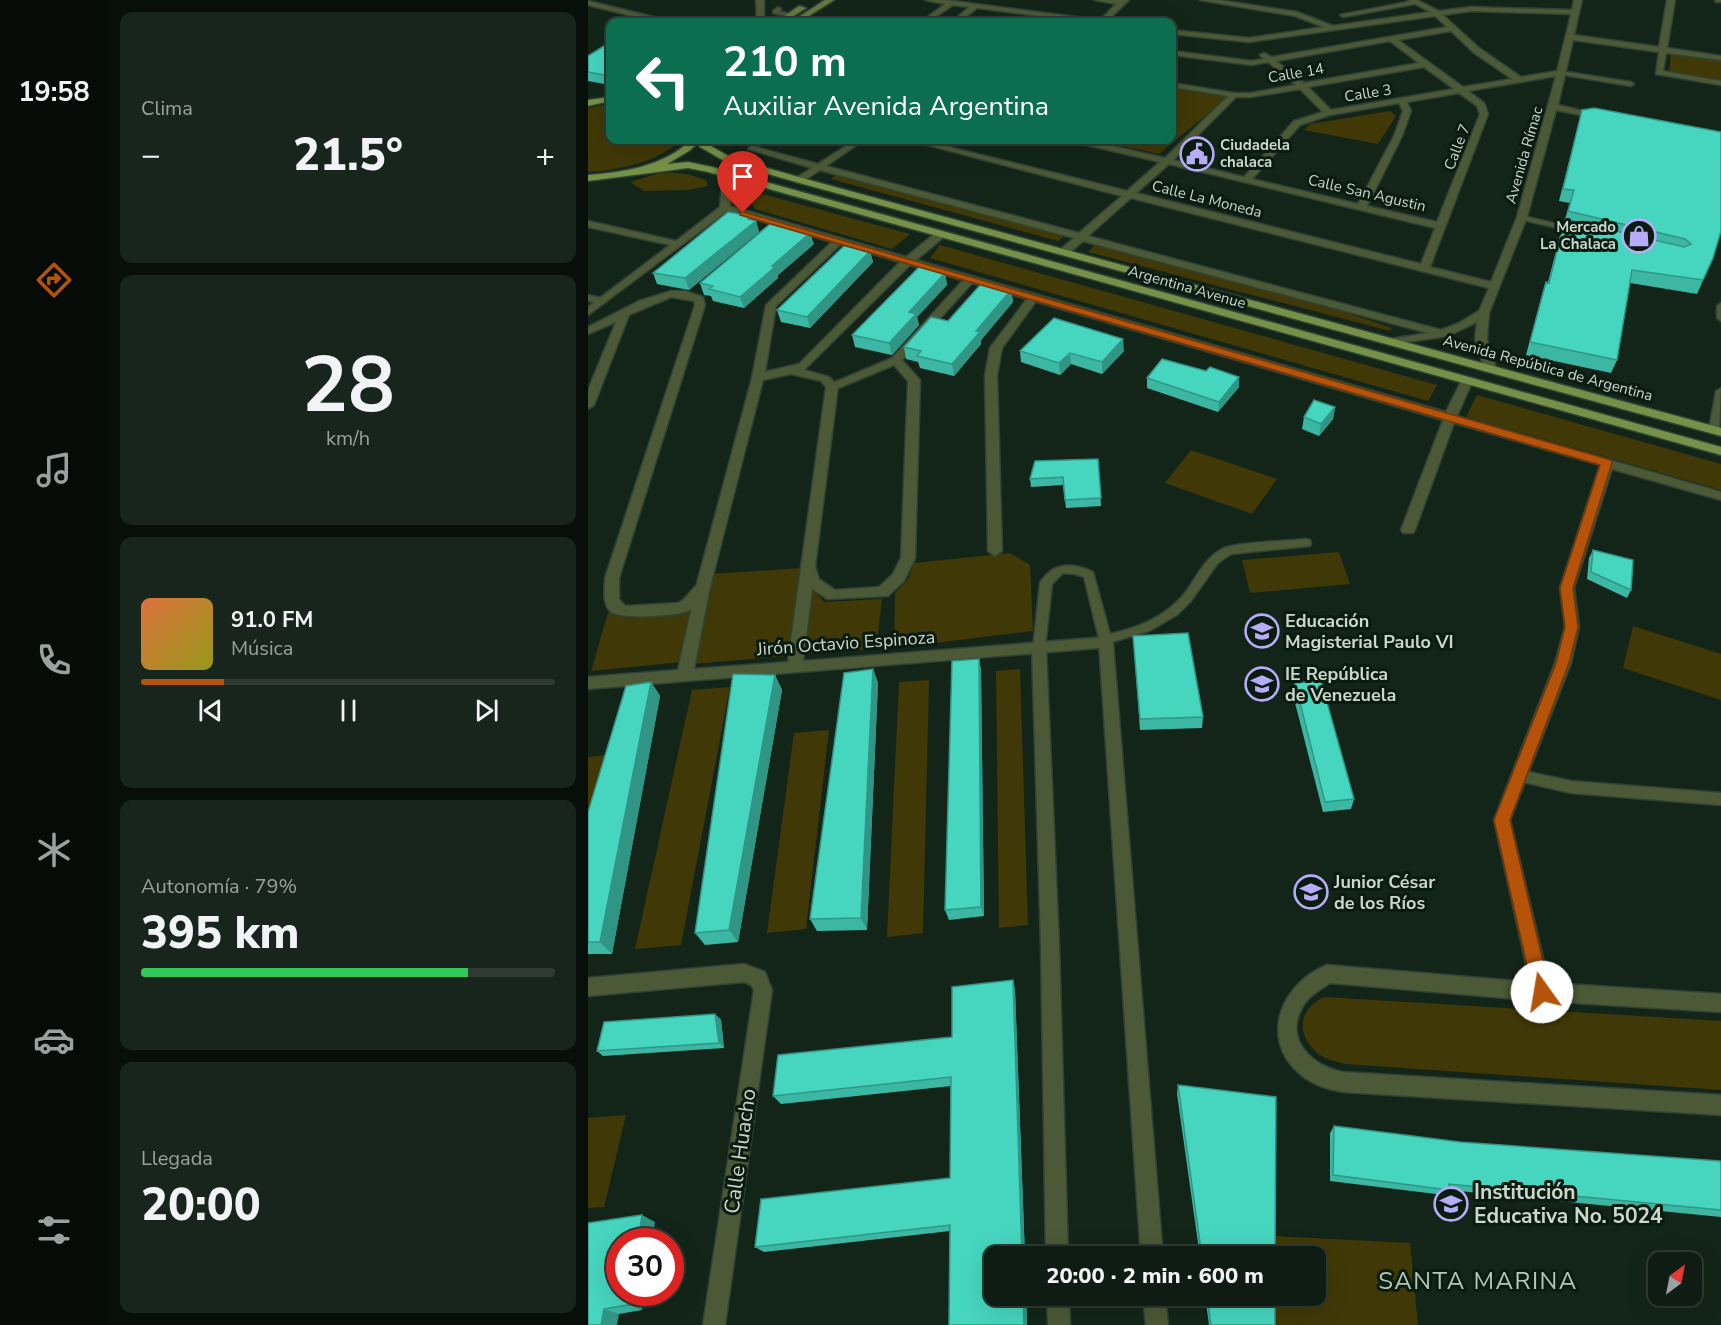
<!DOCTYPE html>
<html lang="es">
<meta charset="utf-8">
<style>
:root{--surface:#0e1c13;--page:#17251c;--text:#f1f3f6;--muted:#9ba1a0;--line:#2e3a33;--accent:#b45309}
body{margin:0;font-family:"Nunito Sans",sans-serif;background:var(--page);color:var(--text);height:100vh;display:flex;flex-direction:column;font-size:22px;white-space:nowrap}
*{box-sizing:border-box;margin:0}
p{font-size:20px;color:var(--muted)}
.icon{flex:none;width:33px;height:33px;fill:none;stroke:currentColor;stroke-width:2;stroke-linecap:round;stroke-linejoin:round}
.map{position:relative;flex:1;overflow:hidden}
.details{display:flex;flex-direction:column;gap:12px;padding:12px;background:#080f0a;width:480px}
.details>*{flex:none}
.hud{position:absolute;left:18px;top:18px;width:570px;height:126px;border-radius:12px;box-shadow:0 6px 24px #0002,0 0 0 2px var(--line);background:#0b6e4f;color:#fff;overflow:hidden}
.needle{width:39px;rotate:32deg}
.buttons{position:absolute;left:1060px;top:1252px;display:grid;gap:12px}
.buttons a{display:grid;place-items:center;width:54px;height:54px;border-radius:12px;background:var(--surface);box-shadow:0 6px 24px #0002,0 0 0 2px var(--line);font-size:30px}
.speed{position:absolute;left:18px;top:1228px;display:flex;gap:12px;font-size:30px;font-weight:700;text-align:center}
.speed>*{display:grid;place-content:center;width:78px;height:78px;border-radius:50%;background:var(--surface);box-shadow:0 6px 24px #0002,0 0 0 2px var(--line);line-height:1}
.speed .limit{border:9px solid #d22;background:#fff;color:#111}
.pin{position:absolute;display:grid;place-items:center;width:51px;height:51px;color:#fff;margin:-62px -26px;border-radius:50% 50% 50% 0;rotate:-45deg;box-shadow:0 0 6px #0007}
.pin .icon{rotate:45deg}
.me{position:absolute;width:66px;margin:-33px;rotate:347deg;stroke-linejoin:round;filter:drop-shadow(0 0 4px #0008)}
.turn{display:flex;align-items:center;gap:21px;height:126px;padding:0 18px;font-size:27px}
.turn .icon{width:78px;height:78px;stroke-width:2.5}
.turn b{display:block;font-size:42px;line-height:51px}
.big{font-size:45px;font-weight:800;line-height:1.1}
.details .tile{flex:1;display:flex;flex-direction:column;justify-content:center;gap:9px;min-width:0;padding:0 21px;border-radius:12px;background:var(--page)}
.details .dial{align-items:center;gap:0}
.dial b{font-size:78px;line-height:1}
.song{display:flex;align-items:center;gap:18px}
.cover{width:72px;height:72px;border-radius:9px;background:linear-gradient(135deg,hsl(20 70% 55%),hsl(60 70% 35%))}
.played{height:6px;border-radius:3px;background:linear-gradient(90deg,var(--accent) 20%,var(--line) 20%)}
.keys{display:flex;justify-content:space-around;direction:ltr}
.heat{display:flex;justify-content:space-between;align-items:center;font-size:33px;direction:ltr}
.charge{height:9px;border-radius:4px;background:linear-gradient(90deg,#34c759 79%,var(--line) 0)}
.trip{position:absolute;left:396px;top:1246px;width:342px;height:60px;border-radius:12px;background:var(--surface);box-shadow:0 6px 24px #0002,0 0 0 2px var(--line);font-weight:800;line-height:60px;text-align:center}
main{display:flex;flex:1;min-height:0}
.dock{display:flex;flex-direction:column;width:108px;justify-content:space-around;align-items:center;background:#060b08;color:var(--muted)}
.dock .icon{width:42px;height:42px}
.dock .current{color:var(--accent)}
.dock b{font-size:27px;color:var(--text)}
.map>svg:first-child{display:block}
.green{fill:#413807}
.lines{fill:none;stroke-linecap:round;stroke-linejoin:round}
.service-casing{stroke:#304136;stroke-width:3}
.pedestrian-casing{stroke:#304136;stroke-width:3}
.minor-casing{stroke:#304136;stroke-width:3}
.secondary-casing{stroke:#304136;stroke-width:3}
.primary-casing{stroke:#304136;stroke-width:3}
.service{fill:#4b5936;fill-rule:evenodd}
.pedestrian{fill:#4b5936;fill-rule:evenodd}
.minor{fill:#4b5936;fill-rule:evenodd}
.secondary{fill:#637940;fill-rule:evenodd}
.primary{fill:#759147;fill-rule:evenodd}
.wall{fill:#3cb7a4}
.shaded-wall{fill:#319586}
.building{fill:#46d5bf;stroke:#319586;stroke-width:1.5}
.route{fill:#b45309;stroke:#753606;stroke-width:1.5}
.labels{text-anchor:middle;dominant-baseline:central;stroke-width:6;stroke-linejoin:round;paint-order:stroke}
.far-street-label{font-size:15px;fill:#cbd6cd;stroke:#0a1b10}
.far-poi-label{font-size:15px;font-weight:bold;fill:#cbd6cd;stroke:#0a1b10;text-anchor:start}
.poi-label{font-size:18px;font-weight:bold;fill:#cbd6cd;stroke:#0a1b10;text-anchor:start}
.street-label{font-size:18px;fill:#cbd6cd;stroke:#0a1b10}
.near-street-label{font-size:21px;fill:#cbd6cd;stroke:#0a1b10}
.near-poi-label{font-size:21px;font-weight:bold;fill:#cbd6cd;stroke:#0a1b10;text-anchor:start}
.near-neighbourhood-label{font-size:24px;letter-spacing:1.5px;fill:#b3c8b8;stroke:#0a1b10}
</style>
<main>
<nav class="dock">
<b>19:58</b>
<svg class="icon current" aria-label="directions" viewBox="0 0 24 24"><path d="M12 3l9 9-9 9-9-9zM9 14v-3h6M13 9l2 2-2 2"/></svg>
<svg class="icon" aria-label="music" viewBox="0 0 24 24"><path d="M9 18V5l10-2v13"/><circle cx="6" cy="18" r="3"/><circle cx="16" cy="16" r="3"/></svg>
<svg class="icon" aria-label="phone" viewBox="0 0 24 24"><path d="M5 4h4l2 5-3 2q2 4 5 5l2-3 5 2v4C11 20 4 13 5 4z"/></svg>
<svg class="icon" aria-label="climate" viewBox="0 0 24 24"><path d="M12 3v18M4 7l16 10M4 17L20 7"/></svg>
<svg class="icon" aria-label="car" viewBox="0 0 24 24"><path d="M5 17H2v-5l4-1 3-4h7l3 4 3 1v5h-3M9 17h6M6 11h13"/><circle cx="7" cy="17" r="2"/><circle cx="17" cy="17" r="2"/></svg>
<svg class="icon" aria-label="filters" viewBox="0 0 24 24"><path d="M4 7h16M4 17h16"/><circle cx="9" cy="7" r="2"/><circle cx="15" cy="17" r="2"/></svg>
</nav>
<section class="details">
<div class="tile"><p>Clima</p>
<div class="heat"><a>−</a><b class="big">21.5°</b><a>+</a></div>
</div>
<div class="tile dial"><b>28</b><p>km/h</p></div>
<div class="tile">
<div class="song"><i class="cover"></i><div><b>91.0 FM</b><p>Música</p></div></div>
<div class="played"></div>
<div class="keys"><svg class="icon" aria-label="previous" viewBox="0 0 24 24"><path d="M18 5L8 12l10 7zM5 5v14"/></svg><svg class="icon" aria-label="pause" viewBox="0 0 24 24"><path d="M8 5v14M16 5v14"/></svg><svg class="icon" aria-label="next" viewBox="0 0 24 24"><path d="M6 5l10 7-10 7zM19 5v14"/></svg></div>
</div>
<div class="tile"><p>Autonomía · 79%</p><b class="big">395 km</b><div class="charge"></div></div>
<div class="tile"><p>Llegada</p><b class="big">20:00</b></div>
</section>
<div class="map">
<svg width="1133" height="1325" viewBox="0 0 1133 1325">
<rect width="100%" height="100%" fill="#132519"/>
<!-- green -->
<path class="green" d="M1083 54 1133 61V80L1081 72Z
M584 89 640 97 571 154 507 140H584Z
M22 104V140H94C68 162 34 170 0 172V108Z
M802 111 808 116 790 144 716 130 722 124Z
M75 172 99 174 118 180 120 186 100 190 56 191 42 182Z
M248 174 476 236 470 241 243 179Z
M163 191 322 234 304 249 167 209 159 195Z
M508 244 733 304 804 328 802 331 500 252Z
M352 245 849 385 840 401 342 258Z
M889 395 1133 464V490L878 417Z
M603 450 689 479 664 514 577 483Z
M751 552 762 584 662 593 654 560Z
M422 553 442 565 445 631 306 648 307 593 320 579 326 563Z
M214 568 200 656 104 664 124 574Z
M222 586 236 602 294 599 288 649 210 654Z
M105 610 93 662 3 671 20 613Z
M1045 626 1133 654V700L1035 668Z
M432 669 440 925 411 928 408 671Z
M341 680 335 933 299 937 311 682Z
M142 687 93 945 47 949 104 690Z
M241 730 218 929 179 933 206 733Z
M18 755 0 817V757Z
M736 997 1133 1021V1090L758 1064C747 1061 735 1059 727 1051 708 1032 711 1009 736 997Z
M38 1115 16 1207 0 1208V1118Z
M685 1236 822 1243 830 1325H687L686 1296H728V1257H685Z"/>
<g class="lines">
<defs>
<path id="service" d="M830 0 832 3 755 17 752 15Z
M190 7 193 9 191 11 206 15 203 17 185 13V11Z
M972 71 1043 82 1046 84 1043 86 970 74 969 73Z
M931 215 991 229 995 231 991 233 931 219Z
M1133 303V321L1129 318V306Z
M1133 388 1131 430 1126 433 1121 430 1128 391Z
M718 539 722 540 723 543 722 546 643 554 630 563 603 601 589 615 561 631 524 642 522 646 518 648 512 643 496 577 487 574 475 573 464 584 457 648 451 653 445 648 452 583C465 562 484 562 505 572L522 634C550 628 579 616 597 593 609 577 617 557 636 548 650 542 700 541 718 539Z
M931 770 983 781 1133 793V805L983 793 926 780 924 776 926 772Z"/>
<path id="pedestrian" d="M247 239 256 241 188 306 176 378 174 380H166L164 378 178 305Z
M382 276 386 277V281L314 360 332 380 327 558 316 581 300 596 239 599 220 586 213 564 215 560H225L231 579 247 590 291 587 305 574 313 558 320 381 306 365 248 389H240L238 386 304 358 378 277Z
M83 291H97L115 297 117 305 31 578V599L37 606 90 603C101 598 104 585 115 582L122 587 106 608 97 612C84 616 31 620 22 611 14 603 17 588 17 578L107 305 106 301 83 297 41 315 6 405 0 409V390L28 322 0 334V327L51 301Z
M446 294 451 297 414 348 409 375 414 551 407 556 400 551 397 375 402 348 442 295Z
M0 295 18 299 19 301 14 304 0 301Z
M518 637 523 639 525 643 575 1257H553L511 643 513 639Z
M451 642 456 644 458 648 471 945 480 1257H458L453 945 444 648 446 644Z
M459 1296H481L482 1325H460Z
M555 1296H577L580 1325H558Z"/>
<path id="minor" d="M168 0H176V22H169Z
M337 0H357L512 20 528 4 507 0H541L518 22H497L389 8 371 22H364L381 7 365 5 340 22H333L357 4Z
M612 0H630L709 12 745 26 842 12 820 0H829L851 11 883 7 984 10 986 0H994L986 35 1071 47 1079 0H1087L1079 48 1133 56V60L1078 53 1075 71 1133 81V85L1068 74 1071 52 985 40 970 105 1016 116 1012 119 968 110 939 217 901 313 899 339 908 368 902 371 896 368 887 339 889 322 860 336 806 344 802 343V339L840 333 495 241 480 254H472V250L486 238 232 170 214 182H208V178L224 168 160 149 164 146 230 164 267 140H276L238 166 491 233 534 196 320 140H333L539 191 572 162 486 142 485 140H498L577 158 640 96 584 87V83L646 93H663L708 85 680 62 664 65 584 55V51L664 61 676 59 672 55 676 53 684 57 859 27 847 16 661 42 584 34V30L661 38 736 27 707 16ZM883 11 983 14 969 71 933 77 891 48 855 15ZM863 31 885 52 924 79 875 87 810 40ZM802 41 831 63 716 83 688 61ZM836 67 866 89 743 110 720 87ZM968 76 929 217 903 282 842 267 900 114 896 103 880 91ZM712 89 735 112 706 121 656 177 585 160 648 97H663ZM871 93 889 106 892 114 849 222 779 206 814 136 823 111 819 102ZM811 103 815 111 806 136 770 204 664 179 712 125 742 115ZM581 164 847 228 833 264 548 193ZM543 198 901 288 891 311 871 323 853 330 500 236Z
M1127 0H1133V2H1128Z
M0 1 78 20 79 22H68L0 5Z
M150 174 155 177 144 185 142 206 318 257 349 232H357V236L328 260 858 412 875 378H883L885 380 869 416 1133 492V500L1024 469 986 588 991 627 983 663 922 820 961 983 1133 994V1012L954 1001 742 983C732 990 719 997 714 1008 696 1041 725 1066 755 1072L1133 1095V1115L755 1092C740 1089 724 1085 712 1074 670 1038 694 983 739 965L942 982 906 820 967 663 977 627 972 588 1012 465 866 423 827 530 825 533H815L813 530 855 420 322 265 216 370 241 377 250 386 215 661 518 637 523 639 525 643 523 647 0 689V677L90 670 108 587 164 378 172 373 211 364 312 262 139 211 0 315V307L82 245 0 227V221L88 241 132 207 134 184ZM203 374 233 381 238 387 200 662 106 669 122 587 175 380Z
M156 964 177 972 184 990 137 1325H115L166 990 163 985 156 982 0 996V978Z"/>
<path id="secondary" d="M237 0H246L211 22H203Z
M211 6 218 8 196 22H188Z"/>
<path id="primary" d="M22 97V101L0 106V100Z
M103 140H117L119 144 144 158 214 178 1133 428V436L208 182 138 162 112 147 110 143 101 151 79 164 100 162 124 167 1133 447V455L120 172 100 168 0 181V175C37 172 76 166 103 140Z"/>
</defs>
<!-- service casing -->
<use href="#service" class="service-casing"/>
<!-- pedestrian casing -->
<use href="#pedestrian" class="pedestrian-casing"/>
<!-- minor casing -->
<use href="#minor" class="minor-casing"/>
<!-- secondary casing -->
<use href="#secondary" class="secondary-casing"/>
<!-- primary casing -->
<use href="#primary" class="primary-casing"/>
<!-- service -->
<use href="#service" class="service"/>
<!-- pedestrian -->
<use href="#pedestrian" class="pedestrian"/>
<!-- minor -->
<use href="#minor" class="minor"/>
<!-- secondary -->
<use href="#secondary" class="secondary"/>
<!-- primary -->
<use href="#primary" class="primary"/>
</g>
<!-- wall -->
<path class="wall" d="M22 45V85L0 81V56Z
M994 110 1125 258 1109 294 1042 283 1029 360 1023 373 938 355 954 295 958 282H960L973 232 982 203 971 201Z
M165 220 168 221 171 232 101 290 69 284 65 273Z
M226 244 190 275V278L156 308 125 301 123 296 116 295 112 283Z
M282 251 285 262 222 328 193 322 189 310Z
M357 273 359 285 329 317 331 325 304 355 267 347 264 335Z
M423 290 425 302 393 340V344L366 376 332 368 330 362 318 359 316 347 360 321Z
M432 351H536L514 374 483 364 472 375 433 362Z
M559 378 651 387 630 412 559 388Z
M747 407 745 419 731 436 714 429 716 417Z
M510 459 513 506 478 508 475 485 443 487 442 479Z
M1005 550 1043 590 1039 598 999 579 1001 558Z
M545 636 615 717 614 728 552 730Z
M391 659 393 670 396 916 361 920 357 910Z
M285 669 290 683 279 930 229 931 222 919Z
M187 675 194 690 150 942 117 945 107 933Z
M63 682 72 696 24 954H0V812Z
M707 683 766 799 763 809 735 812 705 695Z
M425 980 427 990 437 1257H406L438 1296 439 1325H361L362 1231 176 1252 167 1247 362 1178 363 1086 193 1104 185 1096 364 1037Z
M127 1014 133 1020 136 1048 15 1056 9 1051Z
M590 1085 687 1257H612L589 1094Z
M746 1126 872 1142 1133 1164V1217L861 1190 856 1195 742 1181V1133Z
M67 1222 32 1293H57L54 1310 31 1314 0 1325Z
M617 1296H687V1325H621Z"/>
<!-- shaded-wall -->
<path class="shaded-wall" d="M164 216 166 222 168 221 171 232 101 290 97 278Z
M222 233 226 244 190 275V278L156 308 152 297 184 266Z
M282 251 285 262 222 328 219 317Z
M357 273 359 285 329 317 331 325 304 355 301 343 321 312Z
M423 290 425 302 393 340V344L366 376 364 364 388 331Z
M535 339 536 351 514 374V362Z
M482 353 483 364 472 375 471 363Z
M651 377V387L630 412 631 402Z
M747 407 745 419 731 436 733 424Z
M391 659 393 670 396 916 393 907Z
M285 669 290 683 279 930 273 918Z
M187 675 194 690 150 942 141 930Z
M63 682 72 696 24 954 12 942Z
M425 980 427 990 437 1257H434Z
M127 1014 133 1020 136 1048 131 1043Z
M54 1215 67 1222 64 1242H50Z
M42 1293H57L54 1310 40 1305Z
M435 1296H438L439 1325H436Z
M16 1309 31 1314 29 1325H13Z"/>
<!-- building -->
<path class="building" d="M19 44 22 45V76L0 72V56Z
M1006 108 1133 132V231L1125 258 1115 280 1044 270 1029 360 942 342 958 282 961 283 977 219 1096 247 1103 244 1097 239 980 211 986 190 975 189 994 110Z
M140 212 164 216 160 219 168 221 97 278 65 273Z
M182 224 222 233 184 266 187 267 152 297 121 289 125 286 112 283Z
M256 246 282 251 219 317 189 310Z
M331 267 357 273 321 312 328 314 301 343 264 335Z
M393 284 423 290 388 331 392 332 364 364 329 356 333 351 316 347 343 317 360 321Z
M466 318 535 339 514 362 482 353 471 363 432 351Z
M574 359 618 371 622 367 651 377 631 402 559 378Z
M726 400 747 407 733 424 716 417Z
M510 459 513 498 477 500 475 477 442 479 447 461Z
M1005 550 1045 560 1043 590 1003 572Z
M600 633 615 717 552 719 545 636Z
M391 659 393 907 357 910 364 661Z
M285 669 273 918 222 919 256 673Z
M145 674 187 675 141 930 107 933Z
M733 681 766 799 737 802 707 683Z
M63 682 12 942H0V812L38 686Z
M425 980 434 1257H406V1296H435L436 1325H361L362 1225 167 1247 173 1199 362 1178 363 1077 185 1096 190 1055 364 1037V987Z
M127 1014 131 1043 9 1051 16 1022Z
M590 1085 688 1097 687 1257H614Z
M746 1126 872 1142 1132 1161 1133 1164V1210L861 1184V1190L745 1175Z
M54 1215 50 1242H32V1293H42L40 1305 16 1309 13 1325H0V1223Z
M619 1296H687V1325H623Z"/>
<!-- route -->
<path class="route" d="M152 211 1023 460 1024 463 985 588 990 627 981 663 922 820 962 992 960 997 954 1000 948 997 945 992 906 820 968 663 977 627 972 588 1012 465 152 215Z"/>
<!-- icons -->
<defs>
<symbol id="civic-ring" viewBox="-11 -11 22 22"><circle r="9.5" fill="#0a1b10" stroke="#b6acf8" stroke-width="1.5"/><path d="M-.6-6.5H3V-4.5H.6V-3L4-1V1h2V6H-6V1h2V-1L-.6-3ZM-1.2 2.5V6h2.4V2.5Z" fill="#b6acf8"/></symbol>
<symbol id="shop-ring" viewBox="-11 -11 22 22"><circle r="9.5" fill="#0a1b10" stroke="#b6acf8" stroke-width="1.5"/><path d="M-5-2.5h2.3a2.7 3.5 0 0 1 5.4 0H5L5.5 6h-11ZM-1.5-2.5h3a1.5 2.3 0 0 0-3 0Z" fill="#b6acf8"/></symbol>
<symbol id="university-ring" viewBox="-11 -11 22 22"><circle r="9.5" fill="#0a1b10" stroke="#b6acf8" stroke-width="1.5"/><path d="M0-5L7-2L0 1L-7-2ZM-4 1L0 2.5L4 1V4Q0 6-4 4Z" fill="#b6acf8"/></symbol>
<symbol id="school-ring" viewBox="-11 -11 22 22"><circle r="9.5" fill="#0a1b10" stroke="#b6acf8" stroke-width="1.5"/><path d="M0-5L7-2L0 1L-7-2ZM-4 1L0 2.5L4 1V4Q0 6-4 4Z" fill="#b6acf8"/></symbol>
</defs>
<g fill-rule="evenodd">
<use href="#civic-ring" x="590" y="135" width="38" height="38"/>
<use href="#shop-ring" x="1032" y="217" width="38" height="38"/>
<use href="#university-ring" x="655" y="612" width="38" height="38"/>
<use href="#school-ring" x="655" y="665" width="38" height="38"/>
<use href="#school-ring" x="704" y="873" width="38" height="38"/>
<use href="#school-ring" x="844" y="1185" width="38" height="38"/>
</g>
<g class="labels">
<!-- far-street labels -->
<g class="far-street-label">
<text transform="translate(708 73) rotate(-10)">Calle 14</text>
<text transform="translate(780 93) rotate(-9)">Calle 3</text>
<text transform="translate(869 147) rotate(-69)">Calle 7</text>
<text transform="translate(936 155) rotate(-74)">Avenida Rímac</text>
<text transform="translate(779 193) rotate(13)">Calle San Agustin</text>
<text transform="translate(619 199) rotate(14)">Calle La Moneda</text>
<text transform="translate(599 287) rotate(16)">Argentina Avenue</text>
<text transform="translate(960 368) rotate(15)">Avenida República de Argentina</text>
</g>
<!-- far-poi labels -->
<g class="far-poi-label">
<text x="632" y="145">Ciudadela<tspan x="632" dy="17">chalaca</tspan></text>
<text x="1028" y="227" text-anchor="end">Mercado<tspan x="1028" dy="17">La Chalaca</tspan></text>
</g>
<!-- poi labels -->
<g class="poi-label">
<text x="697" y="621">Educación<tspan x="697" dy="21">Magisterial Paulo VI</tspan></text>
<text x="697" y="674">IE República<tspan x="697" dy="21">de Venezuela</tspan></text>
<text x="746" y="882">Junior César<tspan x="746" dy="21">de los Ríos</tspan></text>
</g>
<!-- street labels -->
<g class="street-label">
<text transform="translate(258 643) rotate(-4)">Jirón Octavio Espinoza</text>
</g>
<!-- near-street labels -->
<g class="near-street-label">
<text transform="translate(152 1151) rotate(-82)">Calle Huacho</text>
</g>
<!-- near-poi labels -->
<g class="near-poi-label">
<text x="886" y="1192">Institución<tspan x="886" dy="24">Educativa No. 5024</tspan></text>
</g>
<!-- near-neighbourhood labels -->
<g class="near-neighbourhood-label">
<text x="890" y="1281">SANTA MARINA</text>
</g>
</g>
</svg>
<div class="buttons">
<a><svg class="needle" viewBox="-14 -14 28 28"><path d="M0-13l5 13h-10z" fill="#e53935"/><path d="M0 13l5-13h-10z" fill="#9ba1a0"/></svg></a>
</div>
<div class="speed"><div class="limit">30</div></div>
<div class="pin" style="left:155px;top:213px;background:#d93025"><svg class="icon" aria-label="arrive" viewBox="0 0 24 24"><path d="M6 21V4h12l-3 4 3 4H6"/></svg></div>
<svg class="me" style="left:954px;top:992px" viewBox="-20 -20 40 40"><circle r="19" fill="#fff"/><path d="M0-13L10 11 0 6-10 11z" fill="#b45309"/></svg>
<div class="trip">20:00 · 2 min · 600 m</div>
<div class="hud">
<div class="turn"><svg class="icon" aria-label="left" viewBox="0 0 24 24"><path d="M17 20v-9H6M10 6l-5 5 5 5"/></svg><div><b>210 m</b>Auxiliar Avenida Argentina</div></div>
</div>
</div>
</main>
